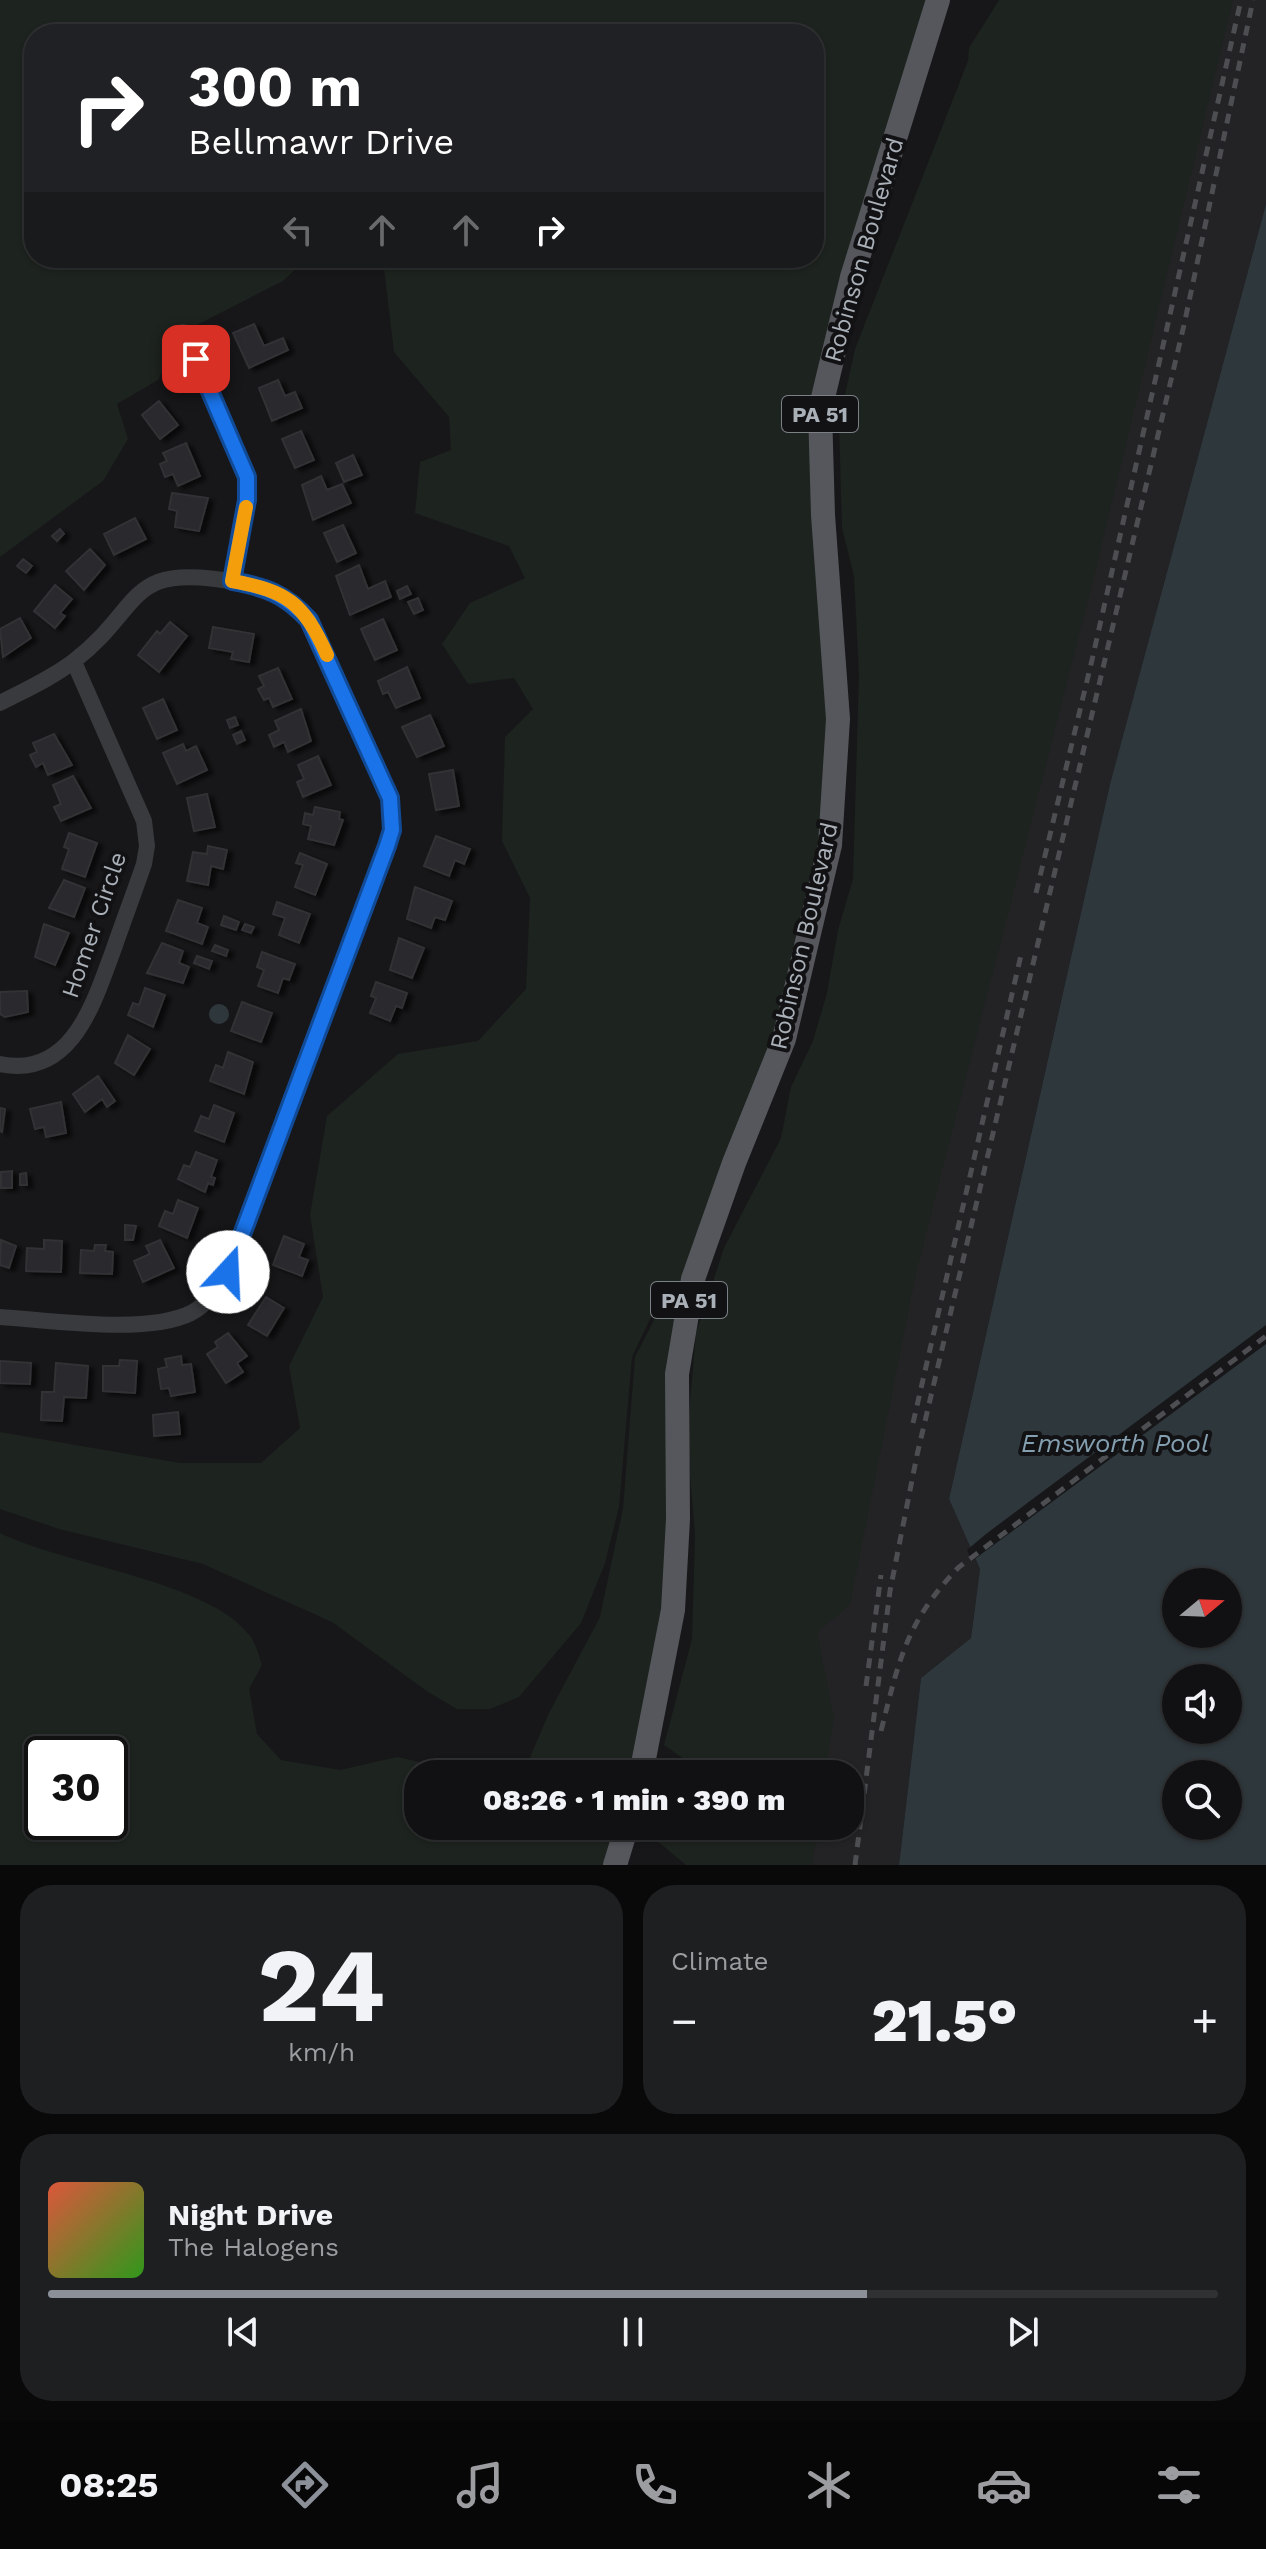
<!DOCTYPE html>
<meta charset="utf-8">
<style>
:root{--surface:#111113;--page:#1e1f21;--text:#f1f3f6;--muted:#9c9da0;--line:#303133;--accent:#8c9099}
body{margin:0;font-family:"Work Sans",sans-serif;background:var(--page);color:var(--text);height:100vh;display:flex;flex-direction:column;font-size:30px;white-space:nowrap}
*{box-sizing:border-box;margin:0}
p{font-size:26px;color:var(--muted)}
.icon{flex:none;width:44px;height:44px;fill:none;stroke:currentColor;stroke-width:2;stroke-linecap:round;stroke-linejoin:round}
.map{position:relative;height:1865px;overflow:hidden}
.sheet{display:flex;flex-direction:column;gap:20px;padding:20px;background:#09090a;flex:1}
.sheet>*{flex:none}
.hud{position:absolute;left:24px;top:24px;width:800px;height:244px;border-radius:32px;box-shadow:0 2px 6px #0004,0 0 0 2px var(--line);background:#202124;color:#fff;overflow:hidden}
.needle{width:52px;rotate:71deg}
.buttons{position:absolute;left:1162px;top:1568px;display:grid;gap:16px}
.buttons a{display:grid;place-items:center;width:80px;height:80px;border-radius:50%;background:var(--surface);box-shadow:0 2px 6px #0004,0 0 0 2px var(--line);font-size:40px}
.speed{position:absolute;left:24px;top:1736px;display:flex;gap:16px;font-size:40px;font-weight:700;text-align:center}
.speed>*{display:grid;place-content:center;width:104px;height:104px;border-radius:50%;background:var(--surface);box-shadow:0 2px 6px #0004,0 0 0 2px var(--line);line-height:1}
.speed .limit{border:4px solid #111;border-radius:12px;background:#fff;color:#111}
.pin{position:absolute;display:grid;place-items:center;width:68px;height:68px;color:#fff;margin:-34px;border-radius:16px;box-shadow:0 4px 12px #0006}
.me{position:absolute;width:88px;margin:-44px;rotate:20deg;stroke-linejoin:round;filter:drop-shadow(0 0 6px #0008)}
.turn{display:flex;align-items:center;gap:28px;height:168px;padding:0 32px;font-size:36px}
.turn .icon{width:104px;height:104px;stroke-width:2.5}
.turn b{display:block;font-size:56px;line-height:68px}
.lanes{display:flex;align-items:center;height:76px;padding:0 32px;background:#0003;justify-content:center;gap:40px;direction:ltr}
.lanes .off{opacity:.35}
.big{font-size:60px;font-weight:800;line-height:1.1}
.sheet .widget{flex:1;display:flex;flex-direction:column;justify-content:center;gap:12px;min-width:0;padding:0 28px;border-radius:32px;background:var(--page)}
.sheet .dial{align-items:center;gap:0}
.dial b{font-size:104px;line-height:1}
.song{display:flex;align-items:center;gap:24px}
.cover{width:96px;height:96px;border-radius:12px;background:linear-gradient(135deg,hsl(10 70% 55%),hsl(110 70% 35%))}
.played{height:8px;border-radius:4px;background:linear-gradient(90deg,var(--accent) 70%,var(--line) 70%)}
.keys{display:flex;justify-content:space-around;direction:ltr}
.heat{display:flex;justify-content:space-between;align-items:center;font-size:44px;direction:ltr}
.sheet .tiles{flex:1;display:grid;gap:20px;grid-template-columns:1fr 1fr}
.widget:last-child{grid-column:span 2}
.trip{position:absolute;left:404px;top:1760px;width:460px;height:80px;border-radius:32px;background:var(--surface);box-shadow:0 2px 6px #0004,0 0 0 2px var(--line);font-weight:800;line-height:80px;text-align:center}
.tabs{display:flex;height:128px;justify-content:space-around;align-items:center;background:#070708;color:var(--muted)}
.tabs .icon{width:56px;height:56px}
.tabs .selected{color:var(--accent)}
.tabs b{font-size:36px;color:var(--text)}
.map>svg:first-child{display:block}
.built{fill:#232326}
.green{fill:#1d231e;fill-rule:evenodd}
.water{fill:#2e373c;fill-rule:evenodd}
.pier{fill:#171719}
.building{fill:#2a2a2d;stroke:#313235;stroke-width:2;filter:url(#shadow)}
.lines{fill:none;stroke-linecap:round;stroke-linejoin:round}
.minor{stroke:#383a3d;stroke-width:16}
.primary{stroke:#55575c;stroke-width:24}
.rail{stroke:#4c4e52;stroke-width:5;stroke-dasharray:10 8;stroke-linecap:butt}
.route-casing{stroke:#114b97;stroke-width:20}
.route{stroke:#1a73e8;stroke-width:14}
.slow{stroke:#f59e0b;stroke-width:14}
.labels{text-anchor:middle;dominant-baseline:central;stroke-width:8;stroke-linejoin:round;paint-order:stroke}
.shield{fill:#121214;stroke:#7c8187;stroke-width:2}
.shield-label{font-size:22px;font-weight:bold;fill:#aab0b8}
.street-label{font-size:24px;fill:#aab0b8;stroke:#121214}
.water-label{font-size:26px;font-style:italic;fill:#849faf;stroke:#121214}
</style>
<div class="map">
<svg width="1266" height="1865" viewBox="0 0 1266 1865">
<defs>
<filter id="shadow"><feDropShadow dx="5.5" dy="3" stdDeviation="2" flood-color="#0009"/></filter>
</defs>
<rect width="100%" height="100%" fill="#171719"/>
<!-- built -->
<path class="built" d="M1161 0H1266V204L1110 784 949 1499 980 1569 971 1638 921 1678 899 1865H775L780 1826H850V1774H786Z"/>
<!-- green -->
<path class="green" d="M0 0H933L812 405 833 720 825 844 779 1037 691 1278 672 1292 651 1317 632 1357 619 1507 605 1563 581 1623 519 1697 490 1709H457L428 1692 332 1622 203 1564 59 1529 0 1509V1432L180 1463H261L300 1428 289 1366 323 1297 310 1215 327 1116 398 1054 478 1041 526 989 530 898 502 841 505 737 533 709 514 678 468 684 442 644 470 603 525 578 509 546 415 513 420 462 451 450 449 417 394 352 383 260 379 258H814V34H34V258H307L283 281 185 331 158 380 117 404 128 439 103 481 0 557Z
M999 0H1233L1094 577 917 1269 850 1605 817 1632 834 1718 825 1774H693L684 1759 664 1745 692 1639 695 1535 687 1437 696 1333 724 1248 781 1138 791 1087 813 1041 827 993 838 930 853 879 859 674 854 576 842 528 839 422 855 349 968 61 969 48Z
M667 1313 677 1314 676 1519 637 1774H523L548 1715 600 1617 623 1508 635 1357 654 1320Z
M0 1533C64 1565 210 1581 250 1636 256 1643 259 1656 262 1665L249 1689 257 1734 281 1760 340 1770 397 1757 433 1765 446 1774H418V1826H623L611 1865H0ZM42 1754H110V1822H42Z
M651 1826H818L812 1865H686L650 1835Z"/>
<!-- water -->
<path class="water" d="M1266 204V1865H899L921 1678 971 1638 980 1569 949 1499 1110 784ZM1176 1582H1228V1634H1176ZM1176 1678H1228V1730H1176ZM1176 1774H1228V1826H1176Z
M209 1014a10 10 0 1 1 20 0a10 10 0 1 1-20 0Z"/>
<!-- pier -->
<path class="pier" d="M1266 1325V1344L972 1561 967 1550 986 1534Z"/>
<!-- building -->
<path class="building" d="M254 324 264 346 283 338 288 350 249 368 233 333Z
M278 380 285 396 295 392 302 408 272 421 259 388Z
M159 401 178 425 160 439 142 415Z
M301 431 314 460 295 468 282 439Z
M186 443 200 476 178 486 173 474 165 477 160 464 167 461 163 453Z
M353 455 362 475 344 482 336 463Z
M321 476 327 490 342 484 351 503 313 520 302 485Z
M172 493 208 498 199 531 175 527 177 511 169 509Z
M135 518 146 539 114 555 104 534Z
M343 525 356 553 337 562 324 533Z
M60 529 64 534 57 541 52 536Z
M90 549 105 565 84 590 66 571Z
M23 559 32 566 26 573 17 566Z
M359 565 368 589 385 581 391 597 350 615 336 576Z
M55 585 72 599 60 613 65 616 55 628 34 611Z
M407 586 411 594 400 599 397 591Z
M418 598 423 610 414 614 408 602Z
M20 618 31 638 3 657 0 629Z
M383 619 397 650 375 660 361 629Z
M170 622 187 636 159 672 138 655 157 631 160 634Z
M213 627 254 634 249 662 231 659 233 652 209 648Z
M407 667 420 698 396 708 388 692 383 694 378 681Z
M278 668 292 699 273 707 269 698 264 700 258 689 264 686 259 676Z
M163 699 177 730 157 739 143 708Z
M301 709 311 741 288 752 284 742 274 747 269 735 279 730 275 721Z
M430 715 444 746 417 757 402 727Z
M235 717 238 725 230 728 227 720Z
M241 731 245 740 237 744 233 735Z
M54 734 72 765 48 775 43 763 36 767 30 755 37 752 33 743Z
M183 744 186 751 196 746 207 770 177 784 163 753Z
M318 756 331 785 303 797 297 782 304 779 298 765Z
M453 770 459 806 436 810 429 774Z
M73 776 91 808 61 821 54 807 61 804 53 785Z
M207 794 215 827 194 831 187 798Z
M315 807 340 812 339 819 343 820 334 845 308 839 311 826 303 824 305 813 313 815Z
M69 833 97 843 85 877 62 869 69 849 64 847Z
M436 836 470 849 464 864 455 860 449 876 424 866Z
M208 846 227 850 223 869 211 866 208 885 187 881 193 852 207 854Z
M300 853 327 864 315 895 295 887 303 865 296 863Z
M64 880 85 888 74 917 49 908Z
M415 887 452 901 445 920 435 917 431 928 407 919Z
M178 900 202 908 197 923 208 927 202 944 166 931Z
M277 902 310 914 299 943 279 935 285 918 273 914Z
M224 916 239 922 236 930 221 925Z
M44 924 69 933 55 965 35 957Z
M245 924 254 927 251 933 242 930Z
M399 938 424 948 412 978 390 970Z
M162 943 183 951 179 963 189 967 183 983 147 973Z
M215 945 228 950 226 956 212 951Z
M262 952 295 964 289 980 283 978 278 993 258 986 264 970 257 967Z
M197 956 212 961 209 969 194 963Z
M376 982 407 993 402 1008 396 1006 390 1021 370 1013 376 998 371 996Z
M145 988 165 995 153 1027 128 1015 133 1003 139 1005Z
M27 991 28 1012 5 1017 0 1014V992Z
M242 1002 272 1013 261 1042 231 1031Z
M128 1035 150 1049 134 1075 115 1063Z
M228 1052 253 1062 244 1094 210 1081 216 1065 223 1068Z
M98 1076 115 1101 107 1107 102 1099 85 1112 73 1094Z
M61 1102 66 1133 46 1137 44 1127 35 1129 30 1109Z
M214 1105 234 1113 224 1142 195 1131 201 1116 209 1119Z
M0 1108 5 1109 2 1132 0 1131Z
M196 1152 217 1160 211 1177 215 1178 213 1185 208 1183 205 1192 178 1179 184 1165 190 1167Z
M12 1171V1188H1V1172Z
M26 1173 27 1185H20V1174Z
M178 1200 198 1208 187 1238 159 1226 165 1211 173 1214Z
M125 1225 136 1226 133 1240H125Z
M284 1236 304 1244 299 1257 308 1260 302 1276 273 1265Z
M1 1240 16 1246 9 1268 0 1265Z
M44 1240 62 1241 61 1272 26 1271 27 1248 44 1249Z
M160 1240 174 1268 143 1282 134 1261 150 1254 146 1246Z
M95 1245H106L105 1251 113 1252 112 1274 80 1273 81 1250 94 1251Z
M266 1297 284 1308 267 1336 248 1325Z
M228 1333 247 1356 237 1363 243 1372 226 1383 207 1354 218 1347 215 1342Z
M181 1356 182 1365 191 1364 195 1392 171 1396 169 1388 161 1389 158 1369 167 1367 165 1359Z
M120 1360 137 1361 135 1393 103 1391V1366H119Z
M0 1361 31 1363 30 1384 0 1383Z
M56 1363 88 1366 86 1398 64 1397 62 1421 41 1420 42 1392H54Z
M178 1412 180 1434 154 1436 153 1415Z"/>
<g class="lines">
<!-- minor -->
<path class="minor" d="M183 332 247 477V500L232 581
M0 703C25 690 52 678 74 661 146 605 124 562 236 582 268 588 286 595 309 620L390 798 392 830 387 846 228 1272C218 1288 208 1304 191 1313 147 1335 50 1320 0 1317
M0 1064C72 1079 94 1002 113 951 123 922 134 893 144 864L147 846 144 821 74 662"/>
<!-- primary -->
<path class="primary" d="M641 1774 673 1610 678 1519 677 1374 693 1279 734 1163 784 1039 830 845 838 719 823 515 820 410 852 277 938 0
M615 1865 627 1826"/>
<!-- rail -->
<path class="rail" d="M1036 893 1092 660 1241 0
M913 1423 1021 955
M866 1686 881 1575
M881 1731C899 1660 906 1622 959 1567L1266 1336
M855 1865 890 1591 917 1455 1184 325 1253 0"/>
</g>
<g class="lines">
<defs>
<path id="route" d="M196 359 247 477V500L232 581C266 587 285 594 309 620L390 798 392 830 387 846 228 1272"/>
</defs>
<!-- route casing -->
<use href="#route" class="route-casing"/>
<!-- route -->
<use href="#route" class="route"/>
<!-- slow -->
<path class="slow" d="M246 507 232 581C287 591 303 602 327 655"/>
</g>
<g class="labels">
<!-- shield labels -->
<g class="shield">
<rect x="782" y="396" width="76" height="36" rx="6"/>
<rect x="651" y="1282" width="76" height="36" rx="6"/>
</g>
<g class="shield-label">
<text x="820" y="414">PA 51</text>
<text x="689" y="1300">PA 51</text>
</g>
<!-- street labels -->
<g class="street-label">
<text transform="translate(864 250) rotate(-74)">Robinson Boulevard</text>
<text transform="translate(94 925) rotate(-71)">Homer Circle</text>
<text transform="translate(804 936) rotate(-77)">Robinson Boulevard</text>
</g>
<!-- water labels -->
<g class="water-label">
<text x="1115" y="1443">Emsworth Pool</text>
</g>
</g>
</svg>
<div class="buttons">
<a><svg class="needle" viewBox="-14 -14 28 28"><path d="M0-13l5 13h-10z" fill="#e53935"/><path d="M0 13l5-13h-10z" fill="#9c9da0"/></svg></a>
<a><svg class="icon" aria-label="sound" viewBox="0 0 24 24"><path d="M4 9h4l5-4v14l-5-4H4zM17 9q2 3 0 6"/></svg></a>
<a><svg class="icon" aria-label="search" viewBox="0 0 24 24"><circle cx="10" cy="10" r="6"/><path d="M15 15l6 6"/></svg></a>
</div>
<div class="speed"><div class="limit">30</div></div>
<div class="pin" style="left:196px;top:359px;background:#d93025"><svg class="icon" aria-label="arrive" viewBox="0 0 24 24"><path d="M6 21V4h12l-3 4 3 4H6"/></svg></div>
<svg class="me" style="left:228px;top:1272px" viewBox="-20 -20 40 40"><circle r="19" fill="#fff"/><path d="M0-13L10 11 0 6-10 11z" fill="#1a73e8"/></svg>
<div class="trip">08:26 · 1 min · 390 m</div>
<div class="hud">
<div class="turn"><svg class="icon" aria-label="right" viewBox="0 0 24 24"><path d="M7 20v-9h11M14 6l5 5-5 5"/></svg><div><b>300 m</b>Bellmawr Drive</div></div>
<div class="lanes"><svg class="icon off" aria-label="left" viewBox="0 0 24 24"><path d="M17 20v-9H6M10 6l-5 5 5 5"/></svg><svg class="icon off" aria-label="ahead" viewBox="0 0 24 24"><path d="M12 20V5M6 11l6-6 6 6"/></svg><svg class="icon off" aria-label="ahead" viewBox="0 0 24 24"><path d="M12 20V5M6 11l6-6 6 6"/></svg><svg class="icon" aria-label="right" viewBox="0 0 24 24"><path d="M7 20v-9h11M14 6l5 5-5 5"/></svg></div>
</div>
</div>
<section class="sheet">
<div class="tiles">
<div class="widget dial"><b>24</b><p>km/h</p></div>
<div class="widget"><p>Climate</p>
<div class="heat"><a>−</a><b class="big">21.5°</b><a>+</a></div>
</div>
<div class="widget">
<div class="song"><i class="cover"></i><div><b>Night Drive</b><p>The Halogens</p></div></div>
<div class="played"></div>
<div class="keys"><svg class="icon" aria-label="previous" viewBox="0 0 24 24"><path d="M18 5L8 12l10 7zM5 5v14"/></svg><svg class="icon" aria-label="pause" viewBox="0 0 24 24"><path d="M8 5v14M16 5v14"/></svg><svg class="icon" aria-label="next" viewBox="0 0 24 24"><path d="M6 5l10 7-10 7zM19 5v14"/></svg></div>
</div>
</div>
</section>
<nav class="tabs">
<b>08:25</b>
<svg class="icon selected" aria-label="directions" viewBox="0 0 24 24"><path d="M12 3l9 9-9 9-9-9zM9 14v-3h6M13 9l2 2-2 2"/></svg>
<svg class="icon" aria-label="music" viewBox="0 0 24 24"><path d="M9 18V5l10-2v13"/><circle cx="6" cy="18" r="3"/><circle cx="16" cy="16" r="3"/></svg>
<svg class="icon" aria-label="phone" viewBox="0 0 24 24"><path d="M5 4h4l2 5-3 2q2 4 5 5l2-3 5 2v4C11 20 4 13 5 4z"/></svg>
<svg class="icon" aria-label="climate" viewBox="0 0 24 24"><path d="M12 3v18M4 7l16 10M4 17L20 7"/></svg>
<svg class="icon" aria-label="car" viewBox="0 0 24 24"><path d="M5 17H2v-5l4-1 3-4h7l3 4 3 1v5h-3M9 17h6M6 11h13"/><circle cx="7" cy="17" r="2"/><circle cx="17" cy="17" r="2"/></svg>
<svg class="icon" aria-label="filters" viewBox="0 0 24 24"><path d="M4 7h16M4 17h16"/><circle cx="9" cy="7" r="2"/><circle cx="15" cy="17" r="2"/></svg>
</nav>
